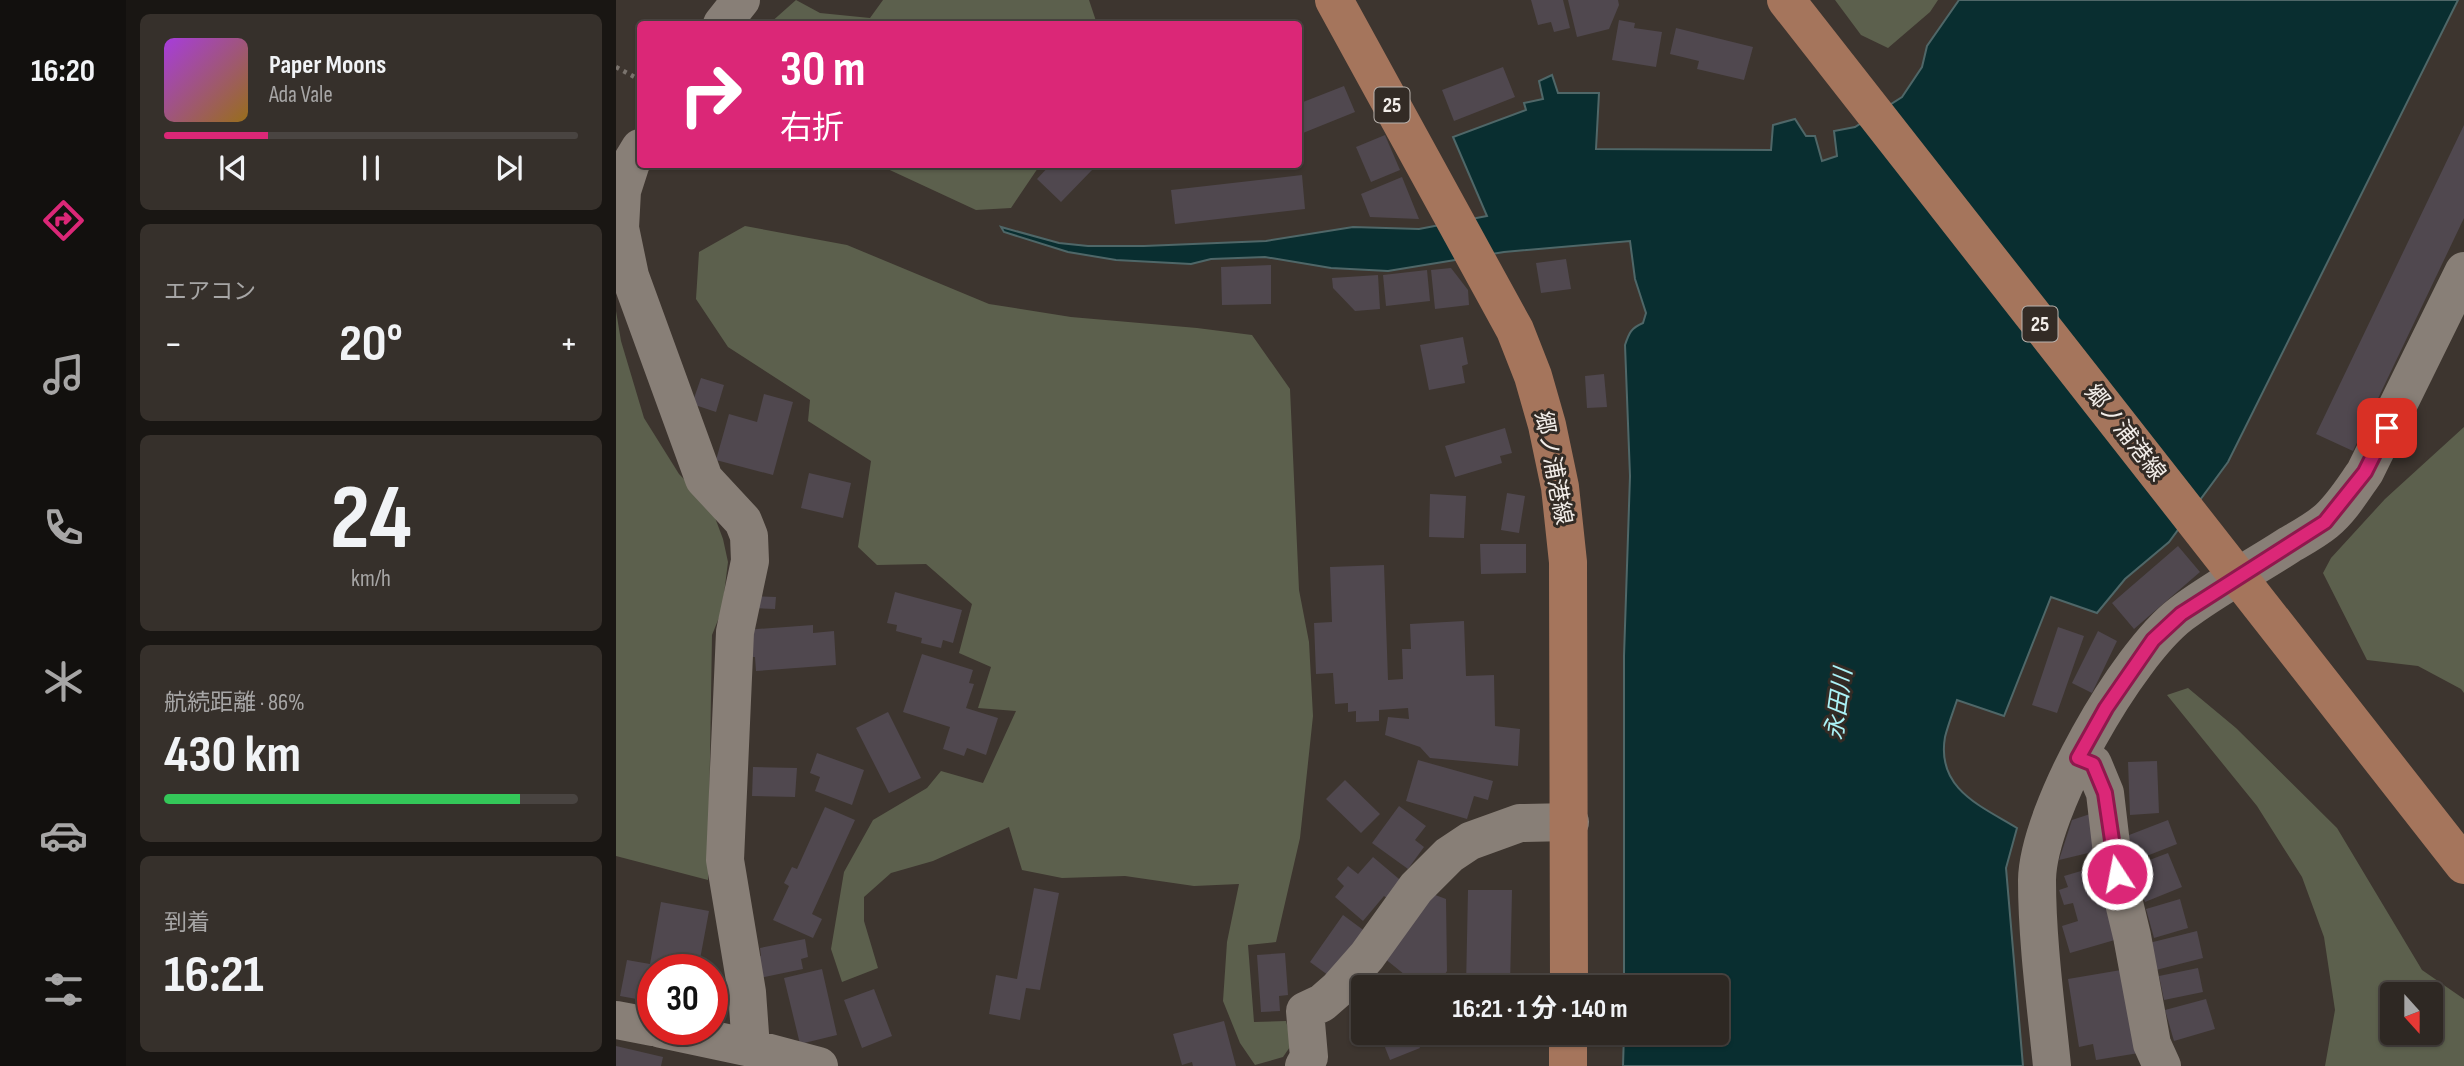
<!DOCTYPE html>
<html lang="ja">
<meta charset="utf-8">
<style>
:root{--surface:#2e2823;--page:#36302b;--text:#f1f3f6;--muted:#a7a6a6;--line:#494441;--accent:#db2777}
body{margin:0;font-family:"Sofia Sans Condensed","Noto Sans JP",sans-serif;background:var(--page);color:var(--text);height:100vh;display:flex;flex-direction:column;font-size:26px;white-space:nowrap}
*{box-sizing:border-box;margin:0}
p{font-size:23px;color:var(--muted)}
.icon{flex:none;width:38px;height:38px;fill:none;stroke:currentColor;stroke-width:2;stroke-linecap:round;stroke-linejoin:round}
.map{position:relative;flex:1;overflow:hidden}
.drawer{display:flex;flex-direction:column;gap:14px;padding:14px;background:#191613;width:490px}
.drawer>*{flex:none}
.hud{position:absolute;left:21px;top:21px;width:665px;height:147px;border-radius:7px;box-shadow:0 2px 5px #0004,0 0 0 2px var(--line);background:#db2777;color:#fff;overflow:hidden}
.needle{width:46px;rotate:159deg}
.tools{position:absolute;left:1764px;top:982px;display:grid;gap:14px}
.tools a{display:grid;place-items:center;width:63px;height:63px;border-radius:7px;background:var(--surface);box-shadow:0 2px 5px #0004,0 0 0 2px var(--line);font-size:35px}
.speed{position:absolute;left:21px;top:954px;display:flex;gap:14px;font-size:35px;font-weight:700;text-align:center}
.speed>*{display:grid;place-content:center;width:91px;height:91px;border-radius:50%;background:var(--surface);box-shadow:0 2px 5px #0004,0 0 0 2px var(--line);line-height:1}
.speed .limit{border:10px solid #d22;background:#fff;color:#111}
.pin{position:absolute;display:grid;place-items:center;width:60px;height:60px;color:#fff;margin:-30px;border-radius:14px;box-shadow:0 4px 10px #0006}
.me{position:absolute;width:77px;margin:-38px;rotate:349deg;stroke-linejoin:round;filter:drop-shadow(0 0 5px #0008)}
.turn{display:flex;align-items:center;gap:24px;height:147px;padding:0 28px;font-size:32px}
.turn .icon{width:91px;height:91px;stroke-width:2.5}
.turn b{display:block;font-size:49px;line-height:60px}
.big{font-size:52px;font-weight:700;line-height:1.1}
.drawer .tile{flex:1;display:flex;flex-direction:column;justify-content:center;gap:10px;min-width:0;padding:0 24px;border-radius:10px;background:var(--page)}
.drawer .dial{align-items:center;gap:0}
.dial b{font-size:91px;line-height:1}
.song{display:flex;align-items:center;gap:21px}
.cover{width:84px;height:84px;border-radius:10px;background:linear-gradient(135deg,hsl(280 70% 55%),hsl(40 70% 35%))}
.played{height:7px;border-radius:4px;background:linear-gradient(90deg,var(--accent) 25%,var(--line) 25%)}
.keys{display:flex;justify-content:space-around;direction:ltr}
.heat{display:flex;justify-content:space-between;align-items:center;font-size:38px;direction:ltr}
.charge{height:10px;border-radius:5px;background:linear-gradient(90deg,#34c759 86%,var(--line) 0)}
.trip{position:absolute;left:735px;top:975px;width:378px;height:70px;border-radius:7px;background:var(--surface);box-shadow:0 2px 5px #0004,0 0 0 2px var(--line);font-weight:700;line-height:70px;text-align:center}
main{display:flex;flex:1;min-height:0}
.tab-bar{display:flex;flex-direction:column;width:126px;justify-content:space-around;align-items:center;background:#12100e;color:var(--muted)}
.tab-bar .icon{width:49px;height:49px}
.tab-bar .current{color:var(--accent)}
.tab-bar b{font-size:32px;color:var(--text)}
.map>svg:first-child{display:block}
.green{fill:#5c604d;fill-rule:evenodd}
.water{fill:#092e30;stroke:#4f6768;stroke-width:2}
.building{fill:#50484f}
.lines{fill:none;stroke-linecap:round;stroke-linejoin:round}
.path{stroke:#7a736d;stroke-width:4.5;stroke-dasharray:3.5 5;stroke-linecap:butt}
.minor{stroke:#887f77;stroke-width:38}
.major{stroke:#a5755c;stroke-width:38}
.route-casing{stroke:#8e194d;stroke-width:18}
.route{stroke:#db2777;stroke-width:12}
.labels{text-anchor:middle;dominant-baseline:central;stroke-width:6;stroke-linejoin:round;paint-order:stroke}
.shield{fill:#332b25;stroke:#b9b3ae;stroke-width:2}
.shield-label{font-size:21px;font-weight:bold;fill:#f2ede9}
.street-label{font-size:23px;fill:#f2ede9;stroke:#332b25}
.water-label{font-size:24px;font-style:italic;fill:#abf2f6;stroke:#332b25}
</style>
<main>
<nav class="tab-bar">
<b>16:20</b>
<svg class="icon current" aria-label="directions" viewBox="0 0 24 24"><path d="M12 3l9 9-9 9-9-9zM9 14v-3h6M13 9l2 2-2 2"/></svg>
<svg class="icon" aria-label="music" viewBox="0 0 24 24"><path d="M9 18V5l10-2v13"/><circle cx="6" cy="18" r="3"/><circle cx="16" cy="16" r="3"/></svg>
<svg class="icon" aria-label="phone" viewBox="0 0 24 24"><path d="M5 4h4l2 5-3 2q2 4 5 5l2-3 5 2v4C11 20 4 13 5 4z"/></svg>
<svg class="icon" aria-label="climate" viewBox="0 0 24 24"><path d="M12 3v18M4 7l16 10M4 17L20 7"/></svg>
<svg class="icon" aria-label="car" viewBox="0 0 24 24"><path d="M5 17H2v-5l4-1 3-4h7l3 4 3 1v5h-3M9 17h6M6 11h13"/><circle cx="7" cy="17" r="2"/><circle cx="17" cy="17" r="2"/></svg>
<svg class="icon" aria-label="filters" viewBox="0 0 24 24"><path d="M4 7h16M4 17h16"/><circle cx="9" cy="7" r="2"/><circle cx="15" cy="17" r="2"/></svg>
</nav>
<section class="drawer">
<div class="tile">
<div class="song"><i class="cover"></i><div><b>Paper Moons</b><p>Ada Vale</p></div></div>
<div class="played"></div>
<div class="keys"><svg class="icon" aria-label="previous" viewBox="0 0 24 24"><path d="M18 5L8 12l10 7zM5 5v14"/></svg><svg class="icon" aria-label="pause" viewBox="0 0 24 24"><path d="M8 5v14M16 5v14"/></svg><svg class="icon" aria-label="next" viewBox="0 0 24 24"><path d="M6 5l10 7-10 7zM19 5v14"/></svg></div>
</div>
<div class="tile"><p>エアコン</p>
<div class="heat"><a>−</a><b class="big">20°</b><a>+</a></div>
</div>
<div class="tile dial"><b>24</b><p>km/h</p></div>
<div class="tile"><p>航続距離 · 86%</p><b class="big">430 km</b><div class="charge"></div></div>
<div class="tile"><p>到着</p><b class="big">16:21</b></div>
</section>
<div class="map">
<svg width="1848" height="1066" viewBox="0 0 1848 1066">
<rect width="100%" height="100%" fill="#3d352f"/>
<!-- green -->
<path class="green" d="M180 0 204 13 254 18 267 0H473L481 24H153Z
M1219 0H1322L1314 12 1272 48 1245 35Z
M263 165H424L395 208 360 210Z
M129 226 231 245 373 304 455 317 581 328 636 335 674 389 683 590 693 642 697 716 684 838 660 942 632 945 638 1022 670 1021 676 1044 667 1057 639 1065 624 1043 607 1001 611 942 623 884 578 886 509 876 446 878 406 870 393 827 317 861 275 873 248 897V921L262 968 226 982 215 949 228 872 257 820 311 788 325 771 367 783 400 711 362 708 375 667 343 653 356 604 310 564 261 565 242 547 255 461 192 421 194 400 112 347 80 299 83 252Z
M0 311 5 341 28 418 63 474 95 507 107 539 112 562 106 610 96 635 92 880 0 856Z
M1848 427V693L1845 689 1802 666 1751 660 1707 573 1715 558 1769 499Z
M1572 688 1620 728 1721 828 1806 970 1848 999V1066H1709L1719 1010 1708 937 1686 877 1641 806 1551 695ZM1776 994H1815V1032H1776Z"/>
<!-- water -->
<path class="water" d="M1343 0H1842L1612 462 1553 542 1509 579 1481 613 1435 597 1388 716 1341 700C1337 712 1332 725 1329 737 1320 789 1365 806 1401 828L1390 868 1407 1066H1007L1008 1033 1101 1032V987H1008V656L1014 476 1009 345C1013 333 1015 328 1027 323L1030 313 1019 279 1014 241 888 252 772 271 715 268 649 257 595 259 575 264 500 260 452 252 388 232 385 227 443 243 472 246H528L650 241 737 227 803 229 871 216 837 137 910 110 908 103 927 99 923 81 936 75 942 93H983L980 149 1155 150 1157 125 1179 119 1190 136H1199L1206 161 1221 156 1218 131 1239 127 1286 97 1306 67 1311 46Z"/>
<!-- building -->
<path class="building" d="M915 0H947L954 28 938 32 935 22 922 25Z
M952 0H1002L1003 5 993 29 961 37Z
M1003 20 1019 23 1018 28 1046 32 1040 67 996 60Z
M1060 28 1137 47 1128 80 1081 69 1083 61 1054 54Z
M887 67 899 97 838 121 826 90Z
M728 86 739 112 682 135V104Z
M1848 125V218L1737 451 1700 434Z
M769 135 784 170 755 182 740 147Z
M435 164H472L477 169 445 202 421 179Z
M686 175 689 209 559 224 555 190Z
M786 177 803 219 754 217 745 194Z
M950 259 955 289 925 293 920 263Z
M655 265V304L606 305 605 267Z
M835 268 852 290 853 305 819 309 815 270Z
M811 270 814 301 770 306 767 275Z
M762 275 764 309 739 311 717 288 716 278Z
M847 337 852 364 846 366 849 383 813 390 804 345Z
M988 374 991 407 971 408 969 376Z
M85 378 108 385 100 412 76 404Z
M148 394 177 402 157 475 100 460 113 414 141 422Z
M889 428 896 453 884 456 886 463 839 477 829 446Z
M193 473 235 483 227 518 185 508Z
M891 493 909 496 903 533 885 530Z
M814 494 850 496 848 538 813 537Z
M864 544H910V573L865 574Z
M1562 546 1584 572 1518 629 1496 603Z
M768 565 772 680 787 679 786 649H795L794 624 848 621 850 676 878 675 879 726 904 729 902 766 814 758 804 747 769 735 772 717 793 719 792 708 763 710V721L740 722V711L732 712V703L719 704 717 673 700 674 698 623 716 622 714 567Z
M279 592 346 610 337 643 327 640 325 648 305 643 306 638 280 631 281 625 271 623Z
M136 596 160 597 159 609 135 608Z
M197 625V633L218 631 220 665 140 671 139 657H131L128 630Z
M1442 627 1468 636 1441 713 1416 705Z
M1482 631 1501 641 1476 693 1456 683Z
M306 654 357 670 353 683 358 684 350 708 382 718 370 755 351 748 348 756 327 749 334 727 287 712Z
M272 712 305 778 273 793 240 728Z
M201 753 248 770 236 805 199 791 204 777 194 773Z
M802 760 877 781 872 800 858 796 851 819 790 801Z
M1541 761 1543 813 1514 815 1512 762Z
M137 767 181 768 179 797 136 796Z
M729 780 764 814 745 833 710 799Z
M783 806 810 826 799 840 808 847 792 869 756 843Z
M209 807 239 820 196 914 206 919 197 938 157 920 173 886 168 883 176 867 181 869Z
M1480 812 1489 849 1443 860 1456 820Z
M1552 820 1561 844 1518 861 1508 837Z
M1552 853 1566 887 1529 902 1515 867Z
M757 857 789 884 775 901 768 896 747 921 719 897 728 886 721 879 732 866 742 874Z
M1489 864 1509 937 1454 953 1446 926 1462 921 1457 903 1448 905 1443 890 1452 887 1448 876Z
M418 888 443 893 424 990 410 988 404 1020 373 1014 380 975 401 979Z
M852 890H896L894 987H850Z
M814 893 830 899 831 971 821 987H804L768 958Z
M1564 899 1572 928 1538 938 1530 909Z
M45 902 93 911 82 970H37V1002L4 996 11 960 34 964Z
M727 915 750 932 716 978 694 962Z
M1581 931 1587 958 1540 970 1533 943Z
M189 939 192 957 185 959 187 969 144 978 140 957 145 956 144 948Z
M669 953 672 995 663 996 664 1011 645 1012 641 955Z
M1582 968 1587 992 1548 1000 1543 976Z
M206 969 221 1035 184 1044 168 978Z
M1505 970 1529 1052 1480 1060 1477 1044 1463 1047 1452 979Z
M258 989 276 1036 246 1048 228 1000Z
M1590 999 1599 1029 1558 1041 1549 1010Z
M608 1021 620 1066H577L576 1062 566 1065 557 1034Z
M763 1032H798L804 1048 774 1060Z
M0 1046 47 1057 45 1066H0Z"/>
<g class="lines">
<!-- path -->
<path class="path" d="M0 67 24 80"/>
<!-- minor -->
<path class="minor" d="M106 24 125 0
M24 148 15 163 6 191 4 228 14 276 88 479 127 521 133 536 134 561 119 632 109 860 131 992 135 1048
M1463 758 1477 764 1489 793 1496 853 1516 936 1536 1044 1546 1066
M0 1020 37 1027
M45 1029 135 1048 203 1066
M688 1066 693 1057 689 1011 706 1003 722 989 751 956 800 888 833 855 854 841 904 823 954 822
M1436 1066C1430 1006 1421 941 1421 880 1422 811 1510 656 1565 614 1599 588 1638 568 1673 545 1685 538 1698 531 1709 522 1725 509 1737 489 1749 472L1848 271"/>
<!-- major -->
<path class="major" d="M718 0 899 330 917 376 931 425 944 487 952 562 953 987
M1170 0 1848 865
M952 1066V1032"/>
</g>
<g class="lines">
<defs>
<path id="route" d="M1501 874 1489 793 1477 764 1462 758 1490 708 1537 640 1565 614 1709 522 1749 472 1771 428"/>
</defs>
<!-- route casing -->
<use href="#route" class="route-casing"/>
<!-- route -->
<use href="#route" class="route"/>
</g>
<g class="labels">
<!-- shield labels -->
<g class="shield">
<rect x="758.5" y="87.5" width="35" height="35" rx="5"/>
<rect x="1406.5" y="306.5" width="35" height="35" rx="5"/>
</g>
<g class="shield-label">
<text x="776" y="105">25</text>
<text x="1424" y="324">25</text>
</g>
<!-- street labels -->
<g class="street-label">
<text transform="translate(1509 433) rotate(52)">郷ノ浦港線</text>
<text transform="translate(937 468) rotate(79)">郷ノ浦港線</text>
</g>
<!-- water labels -->
<g class="water-label">
<text transform="translate(1223 704) rotate(-82)">永田川</text>
</g>
</g>
</svg>
<div class="tools">
<a><svg class="needle" viewBox="-14 -14 28 28"><path d="M0-13l5 13h-10z" fill="#e53935"/><path d="M0 13l5-13h-10z" fill="#a7a6a6"/></svg></a>
</div>
<div class="speed"><div class="limit">30</div></div>
<div class="pin" style="left:1771px;top:428px;background:#d93025"><svg class="icon" aria-label="arrive" viewBox="0 0 24 24"><path d="M6 21V4h12l-3 4 3 4H6"/></svg></div>
<svg class="me" style="left:1501px;top:874px" viewBox="-20 -20 40 40"><circle r="17" fill="#db2777" stroke="#fff" stroke-width="3"/><path d="M0-11L8 9 0 5-8 9z" fill="#fff"/></svg>
<div class="trip">16:21 · 1 分 · 140 m</div>
<div class="hud">
<div class="turn"><svg class="icon" aria-label="right" viewBox="0 0 24 24"><path d="M7 20v-9h11M14 6l5 5-5 5"/></svg><div><b>30 m</b>右折</div></div>
</div>
</div>
</main>
